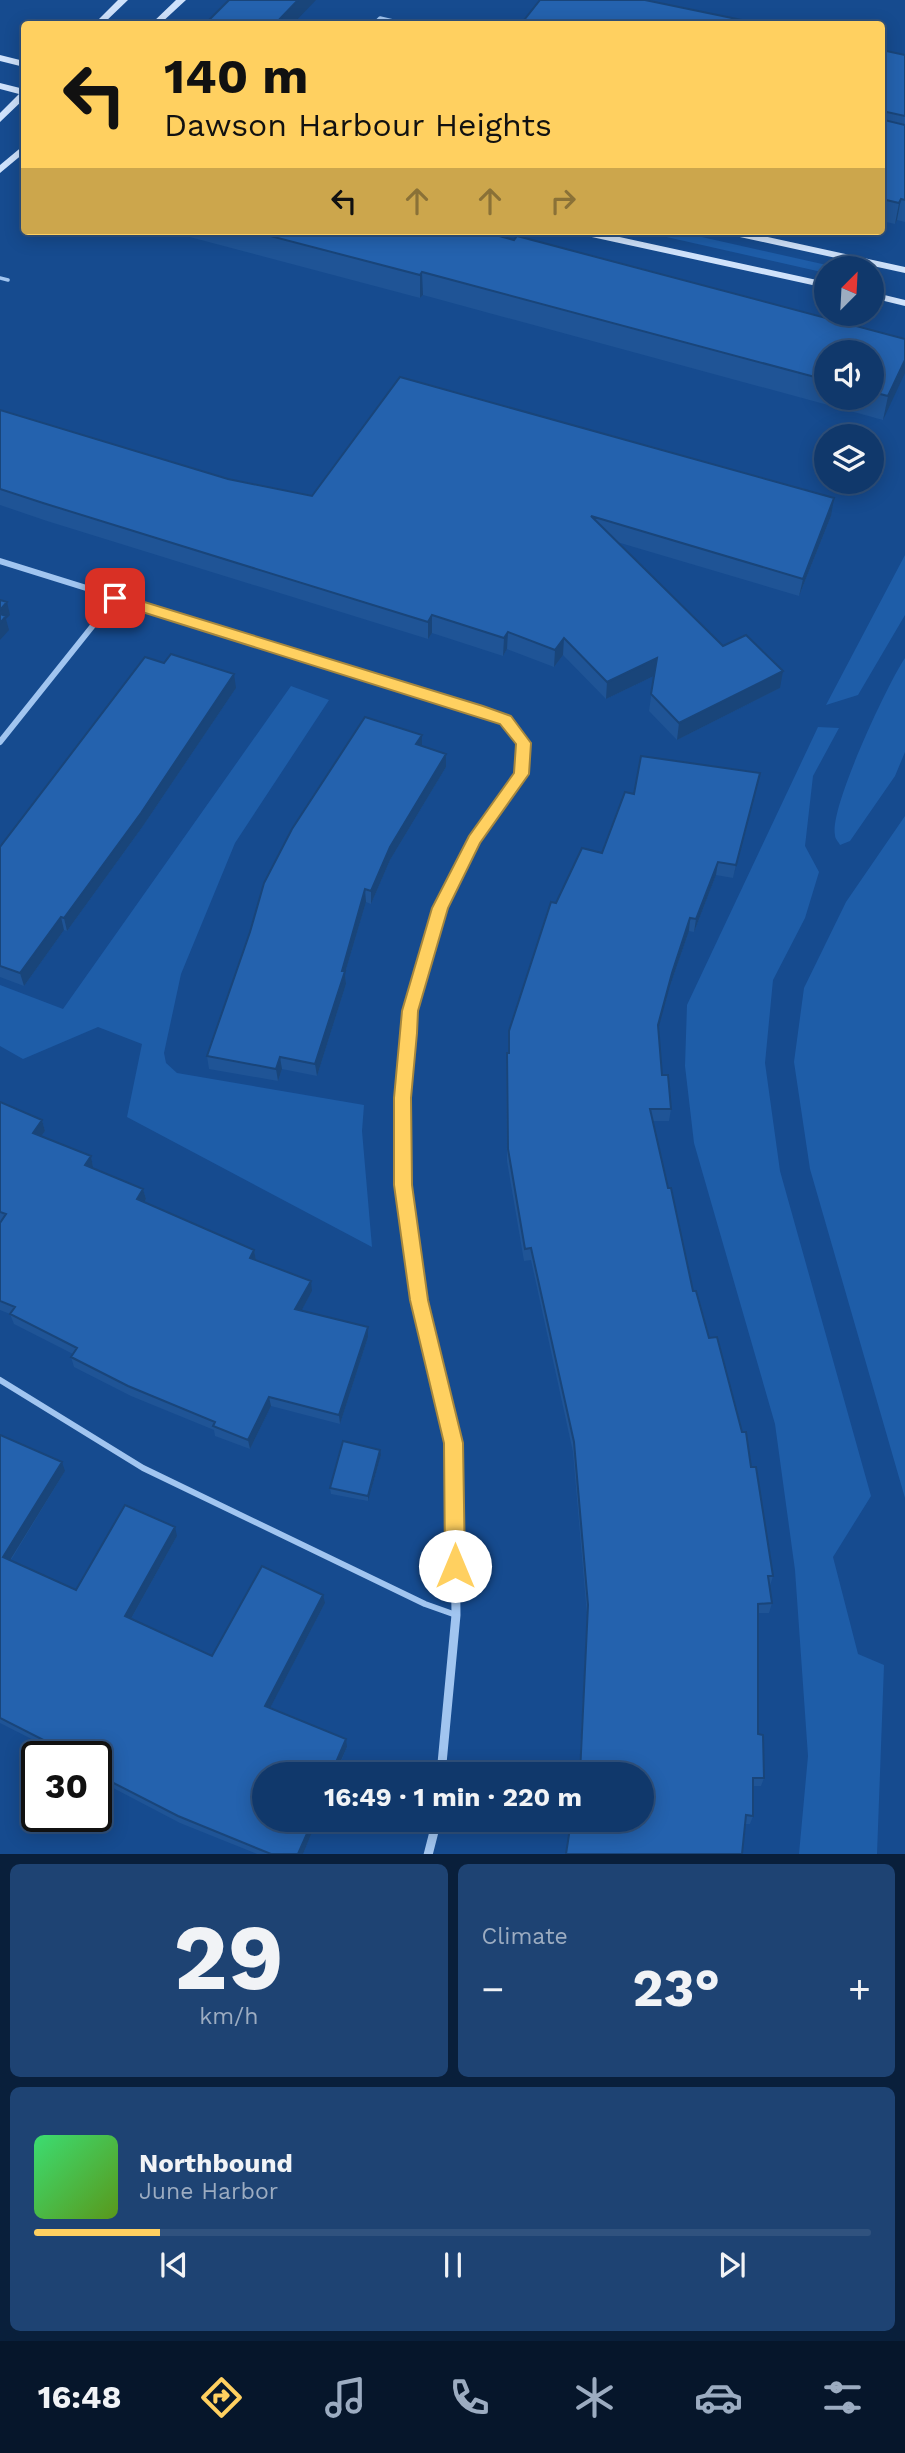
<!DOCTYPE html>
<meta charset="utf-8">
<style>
:root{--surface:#10386b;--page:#1e4373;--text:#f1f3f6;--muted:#9cacc1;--line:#30527e;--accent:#ffd060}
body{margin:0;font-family:"Work Sans",sans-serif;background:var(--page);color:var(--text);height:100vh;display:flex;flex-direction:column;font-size:26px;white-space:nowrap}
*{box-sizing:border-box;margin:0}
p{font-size:23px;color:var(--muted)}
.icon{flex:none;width:38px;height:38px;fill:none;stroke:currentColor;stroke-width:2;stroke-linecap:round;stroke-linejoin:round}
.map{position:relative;height:1854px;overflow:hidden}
.details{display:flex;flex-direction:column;gap:10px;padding:10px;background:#091f3b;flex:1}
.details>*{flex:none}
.top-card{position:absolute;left:21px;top:21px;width:864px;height:214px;border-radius:7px;box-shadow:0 4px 18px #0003,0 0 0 2px var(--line);background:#ffd060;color:#111;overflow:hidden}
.needle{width:46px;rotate:24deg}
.buttons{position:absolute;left:814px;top:256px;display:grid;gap:14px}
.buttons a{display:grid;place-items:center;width:70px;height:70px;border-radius:50%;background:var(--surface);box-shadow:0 4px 18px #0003,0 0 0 2px var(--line);font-size:35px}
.speed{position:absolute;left:21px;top:1741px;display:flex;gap:14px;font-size:35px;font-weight:700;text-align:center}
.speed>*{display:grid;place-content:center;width:91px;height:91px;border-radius:50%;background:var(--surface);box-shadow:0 4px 18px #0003,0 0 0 2px var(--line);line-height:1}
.speed .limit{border:4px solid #111;border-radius:10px;background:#fff;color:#111}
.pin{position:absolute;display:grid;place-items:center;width:60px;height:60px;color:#fff;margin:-30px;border-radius:14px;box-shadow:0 4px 10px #0006}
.me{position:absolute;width:77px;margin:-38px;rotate:0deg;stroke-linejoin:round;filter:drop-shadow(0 0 5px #0008)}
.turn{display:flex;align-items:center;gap:24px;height:147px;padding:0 28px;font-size:32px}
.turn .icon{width:91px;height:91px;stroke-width:2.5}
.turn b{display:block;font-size:49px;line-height:60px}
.lanes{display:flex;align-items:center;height:66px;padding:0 28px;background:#0003;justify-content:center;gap:35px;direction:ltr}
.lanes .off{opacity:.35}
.big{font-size:52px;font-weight:700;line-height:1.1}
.details .widget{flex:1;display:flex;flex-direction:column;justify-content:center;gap:10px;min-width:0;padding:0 24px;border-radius:10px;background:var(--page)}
.details .dial{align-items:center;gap:0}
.dial b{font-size:91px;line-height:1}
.song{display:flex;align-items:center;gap:21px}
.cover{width:84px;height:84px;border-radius:10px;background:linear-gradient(135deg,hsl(140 70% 55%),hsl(90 70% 35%))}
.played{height:7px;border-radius:4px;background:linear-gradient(90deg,var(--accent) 15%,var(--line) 15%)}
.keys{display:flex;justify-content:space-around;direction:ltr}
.heat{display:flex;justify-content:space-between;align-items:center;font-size:38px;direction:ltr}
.details .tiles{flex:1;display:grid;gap:10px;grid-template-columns:1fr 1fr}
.widget:last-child{grid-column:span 2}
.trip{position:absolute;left:252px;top:1762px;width:402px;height:70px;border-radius:35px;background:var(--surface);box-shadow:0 4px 18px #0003,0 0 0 2px var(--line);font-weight:700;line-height:70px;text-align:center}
.tabs{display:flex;height:112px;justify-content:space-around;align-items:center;background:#06162b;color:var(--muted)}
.tabs .icon{width:49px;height:49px}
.tabs .selected{color:var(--accent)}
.tabs b{font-size:32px;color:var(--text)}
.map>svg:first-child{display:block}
.green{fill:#1e5da8}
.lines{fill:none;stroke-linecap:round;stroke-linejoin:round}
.lane-far1{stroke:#a1c5f0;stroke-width:3.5}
.lane{stroke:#a1c5f0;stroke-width:6}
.street-far1{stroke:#a1c5f0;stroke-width:6}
.street{stroke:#a1c5f0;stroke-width:9}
.secondary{fill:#cfe2fb;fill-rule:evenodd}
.wall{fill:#1f5496;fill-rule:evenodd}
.shaded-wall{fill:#19457a}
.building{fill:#2462ae;stroke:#19457a;stroke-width:2}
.route{fill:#ffd060;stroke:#a6873e;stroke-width:2}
</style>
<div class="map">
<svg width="905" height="1855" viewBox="0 0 905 1855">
<rect width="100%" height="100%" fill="#164b8f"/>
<!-- green -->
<path class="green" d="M640 231H675L840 268H826V273Z
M905 555V615L858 695 826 705Z
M905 658V752L895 776 850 841 840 845C838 841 835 839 835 835 829 808 888 683 905 658Z
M291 686 329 700 235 843 181 974 164 1053 166 1063 177 1073 364 1105 362 1131 372 1247 127 1117 142 1044 98 1027 23 1059 0 1046V985L63 1009Z
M818 727 839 728 813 776 805 846 819 872 805 918 773 980 765 1063 780 1171 871 1496 833 1557 858 1654 884 1665 877 1854H799L808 1756 795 1570 775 1424 694 1143 685 1066 687 1005Z
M905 816V1498L810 1169 794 1062 804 988 846 902Z"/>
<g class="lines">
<!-- lane-far1 -->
<path class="lane-far1" d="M374 24 380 18 406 24
M0 278 8 280"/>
<!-- lane -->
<path class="lane" d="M0 1380 143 1468 425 1604 456 1615"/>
<!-- street-far1 -->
<path class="street-far1" d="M0 561 478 710 505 720 524 743 522 774 474 840 440 908 410 1011 404 1081
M0 742 115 598"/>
<!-- street -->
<path class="street" d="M405 1079 403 1185 419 1300 454 1443 456 1615 441 1774
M428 1855 437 1820"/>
<!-- secondary -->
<path class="secondary" d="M118 0H128L103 24H94Z
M176 0H186L160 24H151Z
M0 55 24 61V67L0 61Z
M0 83 24 89V99L0 122V113L19 94 0 89Z
M24 145V153L0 173V165Z
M573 231H592L826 282V288L578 234Z
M721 231H740L905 267V273L726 234Z
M872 292 905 300V306L872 298Z"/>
</g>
<!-- wall -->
<path class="wall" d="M882 50 905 55V222L897 220 895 224 882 221Z
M167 231H481L905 339 883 420 423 295 420 298ZM826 352H872V397H826Z
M0 410 228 479 312 496 831 516 799 596 617 542 723 646 780 688 677 740 649 711 654 676 606 699 563 655 554 667 507 649 503 656 432 633 428 639 47 521 0 505Z
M236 688 143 826 67 931 64 930 24 986 0 977V847Z
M422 746 446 767 390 860 371 904 366 902 345 973 346 984 317 1076 282 1069 278 1081 209 1069 207 1056Z
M757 786 733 878 716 875 694 932 689 931 670 986 658 1029 662 1075 671 1109 669 1121H652L693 1291 751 1467 773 1576 770 1586 772 1603 769 1613H758V1734L764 1778 761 1786H753V1816L750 1824 576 1829V1820H642V1774H579L587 1615 573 1452 531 1260 524 1261 507 1161 506 1066 507 1053H509V1031L556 903 602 853 634 794Z
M0 1102 42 1120 45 1131 41 1137 91 1156 93 1167V1168L143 1189 146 1199 144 1202 254 1250 256 1260 312 1291 301 1311 368 1327V1337L340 1424 271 1406 250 1449 215 1436 214 1430 131 1396 74 1367 71 1357 73 1354 14 1324 10 1314 0 1310V1223L1 1221H0Z
M0 1435 65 1471 11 1560 76 1590 177 1536 131 1619 212 1656 325 1603 270 1708 347 1747 303 1854H257L180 1823 96 1779V1757H67L0 1723Z
M381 1455 368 1501 331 1494 330 1488Z"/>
<!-- shaded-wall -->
<path class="shaded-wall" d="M298 0H316L293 24H275Z
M887 112 883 132 882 114Z
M901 199 897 220 895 224 899 203Z
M422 272 423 295 420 298V275Z
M905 360V373L883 420 888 396Z
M834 498 831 516 799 596 803 579Z
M7 602 10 615 6 619 9 630 0 640V610Z
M432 615V633L428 639V622Z
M508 632 507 649 503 656 504 638Z
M564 638 563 655 554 667 555 650Z
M657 658 656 675 606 699 607 682Z
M783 671 780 688 677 740 679 723Z
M234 674 236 688 143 826 67 931 64 918Z
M422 735V748L416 744Z
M446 754V767L390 860 371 904V891L390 847Z
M760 773 757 786 733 878 736 865Z
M718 862 716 875 694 932 696 919Z
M365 889 366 902 345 973 346 984 317 1076 315 1064Z
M61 917 64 930 24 986 20 973Z
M690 918 689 931 670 986 656 1037 658 1025 672 973Z
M280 1057 282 1069 278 1081 276 1069Z
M42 1120 45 1131 36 1144 33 1133Z
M91 1156 93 1167 88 1176 85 1165Z
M143 1189 146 1199 139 1210 137 1199Z
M254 1250 256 1260 250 1258Z
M311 1281 312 1291 297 1319 295 1309Z
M368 1327V1337L340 1424 339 1415Z
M269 1397 271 1406 250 1449 248 1440Z
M380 1450 381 1455 368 1501V1496Z
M62 1462 65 1471 7 1565 3 1557Z
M175 1527 177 1536 128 1624 125 1616Z
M323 1595 325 1603 267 1714 265 1706Z
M346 1739 347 1747 335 1774H331Z
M313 1820H317L303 1854H298Z"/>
<!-- building -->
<path class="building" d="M229 0H298L275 24H205Z
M540 0H645L761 24H521Z
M882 50 905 55V116L887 112 882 114Z
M882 115 884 120 905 125V200L901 199 899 203 882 199Z
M251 231H481L514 240 517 236 905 339V360L888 396 872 392V352H826V380L422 272 420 275Z
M400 377 834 498 803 579 591 516 723 646 746 635 783 671 679 723 651 694 657 658 607 682 564 638 555 650 508 632 504 638 432 615 428 622 43 503 0 489V410L228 479 312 496Z
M0 600 7 602 0 610Z
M0 614 6 616 0 623Z
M171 654 234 674 141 813 64 918 61 917 20 973 0 966V847L145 657 164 663Z
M365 717 422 735 416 744 446 754 390 847 371 891 365 889 342 971H345L315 1064 280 1057 276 1069 207 1056 250 932 264 883 292 829Z
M641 756 760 773 736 865 718 862 696 919 690 918 672 973 658 1025 662 1075H668L671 1109H650L668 1188H671L693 1291H696L709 1338 717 1337 742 1432H746L751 1467H756L773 1576H768L772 1603 758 1604V1734L763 1735 764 1778H753V1816L746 1815 742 1854H566L570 1828 577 1830V1820H642V1774H580L588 1605 574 1442 531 1248 525 1249 508 1149 507 1053H509V1031L551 902 556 903 582 848 602 853 625 792 634 794Z
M0 1102 42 1120 33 1133 91 1156 85 1165 143 1189 137 1199 254 1250 250 1258 311 1281 295 1309 368 1327 339 1415 269 1397 248 1440 213 1426 215 1422 128 1386 71 1357 77 1348 10 1314 15 1307 0 1301V1223L6 1214 0 1212Z
M0 1435 62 1462 3 1557 76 1590 125 1505 175 1527 125 1616 212 1656 262 1566 323 1595 265 1706 346 1739 331 1774H264V1820H313L298 1854H271L178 1816 96 1774V1757H72L73 1755 0 1718Z
M343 1441 380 1450 368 1496 330 1488Z"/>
<!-- route -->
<path class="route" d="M115 593 483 706 511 716 531 743 529 774 480 843 448 908 418 1011 417 1033 411 1098 412 1185 428 1300 463 1443 465 1566 462 1573 455 1576 448 1573 445 1566 444 1443 410 1300 394 1185V1098L400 1033 402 1011 432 908 469 836 514 773 516 744 500 724 110 602 108 598Z"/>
</svg>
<div class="buttons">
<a><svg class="needle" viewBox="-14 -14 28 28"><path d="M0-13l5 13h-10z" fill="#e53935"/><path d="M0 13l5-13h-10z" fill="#9cacc1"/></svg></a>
<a><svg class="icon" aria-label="sound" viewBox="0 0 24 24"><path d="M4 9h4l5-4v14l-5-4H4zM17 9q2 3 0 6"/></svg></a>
<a><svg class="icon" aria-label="layers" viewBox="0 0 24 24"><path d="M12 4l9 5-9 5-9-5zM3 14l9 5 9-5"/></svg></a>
</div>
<div class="speed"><div class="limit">30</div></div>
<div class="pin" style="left:115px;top:598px;background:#d93025"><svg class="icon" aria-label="arrive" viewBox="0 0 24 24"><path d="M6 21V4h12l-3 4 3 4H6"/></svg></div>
<svg class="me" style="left:455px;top:1566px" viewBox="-20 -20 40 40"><circle r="19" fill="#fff"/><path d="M0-13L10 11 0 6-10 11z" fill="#ffd060"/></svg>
<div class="trip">16:49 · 1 min · 220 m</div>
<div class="top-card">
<div class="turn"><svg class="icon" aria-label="left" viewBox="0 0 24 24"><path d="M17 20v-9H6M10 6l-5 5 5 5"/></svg><div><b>140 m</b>Dawson Harbour Heights</div></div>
<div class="lanes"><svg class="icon" aria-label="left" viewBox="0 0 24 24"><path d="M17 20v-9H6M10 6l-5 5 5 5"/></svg><svg class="icon off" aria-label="ahead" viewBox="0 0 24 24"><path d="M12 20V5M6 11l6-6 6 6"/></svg><svg class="icon off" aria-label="ahead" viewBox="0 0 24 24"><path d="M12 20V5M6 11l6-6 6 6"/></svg><svg class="icon off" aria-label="right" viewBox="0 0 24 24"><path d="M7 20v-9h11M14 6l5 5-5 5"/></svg></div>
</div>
</div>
<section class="details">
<div class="tiles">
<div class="widget dial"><b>29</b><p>km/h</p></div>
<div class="widget"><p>Climate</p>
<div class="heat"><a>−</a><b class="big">23°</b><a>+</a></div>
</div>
<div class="widget">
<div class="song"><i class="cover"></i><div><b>Northbound</b><p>June Harbor</p></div></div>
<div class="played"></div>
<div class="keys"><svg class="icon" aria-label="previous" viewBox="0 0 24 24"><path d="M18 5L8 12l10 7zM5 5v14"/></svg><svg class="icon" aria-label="pause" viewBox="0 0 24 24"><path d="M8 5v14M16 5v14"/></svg><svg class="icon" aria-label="next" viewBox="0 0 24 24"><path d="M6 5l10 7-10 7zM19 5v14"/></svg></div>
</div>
</div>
</section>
<nav class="tabs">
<b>16:48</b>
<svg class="icon selected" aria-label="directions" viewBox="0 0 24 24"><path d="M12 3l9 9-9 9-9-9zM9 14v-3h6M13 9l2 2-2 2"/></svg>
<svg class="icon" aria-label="music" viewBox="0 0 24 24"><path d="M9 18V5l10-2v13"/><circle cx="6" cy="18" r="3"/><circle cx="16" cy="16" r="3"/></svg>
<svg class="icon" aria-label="phone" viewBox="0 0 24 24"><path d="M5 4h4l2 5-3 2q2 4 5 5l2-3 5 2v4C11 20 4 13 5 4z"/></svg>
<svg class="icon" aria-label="climate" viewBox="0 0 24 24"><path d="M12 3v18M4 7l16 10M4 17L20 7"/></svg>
<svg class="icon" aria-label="car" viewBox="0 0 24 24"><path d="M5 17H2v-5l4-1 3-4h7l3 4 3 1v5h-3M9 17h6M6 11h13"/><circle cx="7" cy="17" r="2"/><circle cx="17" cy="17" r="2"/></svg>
<svg class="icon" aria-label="filters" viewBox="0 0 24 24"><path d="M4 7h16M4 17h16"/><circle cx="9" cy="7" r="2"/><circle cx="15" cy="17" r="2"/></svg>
</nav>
